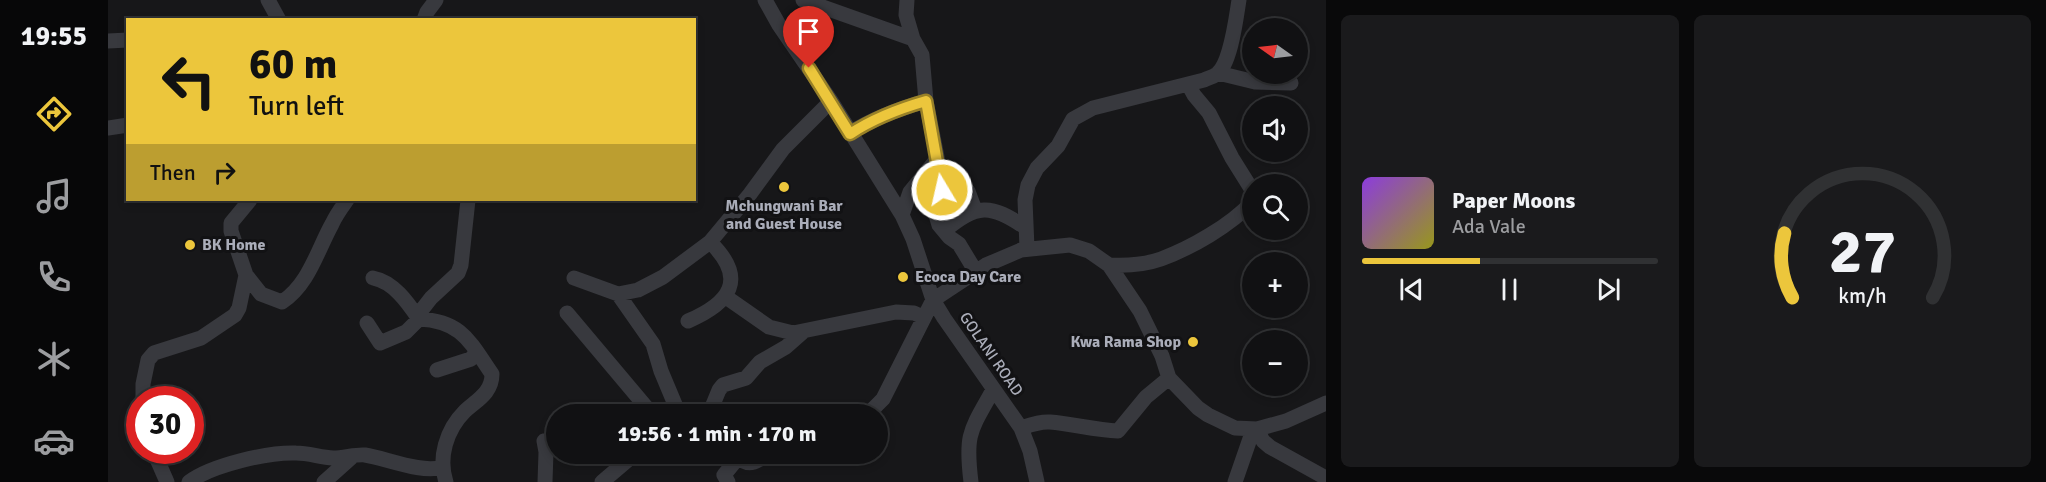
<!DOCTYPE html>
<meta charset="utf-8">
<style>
:root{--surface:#111113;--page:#1a1a1c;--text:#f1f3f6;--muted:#9c9da0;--line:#303133;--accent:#ecc63c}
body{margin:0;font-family:Signika,sans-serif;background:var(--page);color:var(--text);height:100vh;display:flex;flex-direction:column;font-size:22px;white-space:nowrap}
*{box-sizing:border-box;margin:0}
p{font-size:20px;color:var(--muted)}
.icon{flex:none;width:33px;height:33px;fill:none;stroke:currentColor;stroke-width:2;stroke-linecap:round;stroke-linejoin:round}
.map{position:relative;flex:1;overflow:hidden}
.side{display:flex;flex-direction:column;gap:15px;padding:15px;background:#09090a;width:720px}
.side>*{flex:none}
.hud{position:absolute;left:18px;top:18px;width:570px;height:183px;border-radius:0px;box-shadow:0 3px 9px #0003,0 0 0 2px var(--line);background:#ecc63c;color:#111;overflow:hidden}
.needle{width:39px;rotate:284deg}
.buttons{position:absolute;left:1134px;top:18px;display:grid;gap:12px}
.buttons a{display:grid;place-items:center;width:66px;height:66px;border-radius:50%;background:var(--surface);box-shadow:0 3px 9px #0003,0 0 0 2px var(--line);font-size:30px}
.speed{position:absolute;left:18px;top:386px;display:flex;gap:12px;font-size:30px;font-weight:700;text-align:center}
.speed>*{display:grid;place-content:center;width:78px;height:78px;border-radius:50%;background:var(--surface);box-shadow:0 3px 9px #0003,0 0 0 2px var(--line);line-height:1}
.speed .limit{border:9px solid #d22;background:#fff;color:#111}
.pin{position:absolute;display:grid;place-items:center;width:51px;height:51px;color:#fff;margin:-62px -26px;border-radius:50% 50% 50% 0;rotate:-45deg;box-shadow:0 0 6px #0007}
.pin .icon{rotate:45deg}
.me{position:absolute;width:66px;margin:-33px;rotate:351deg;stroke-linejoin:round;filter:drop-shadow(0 0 4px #0008)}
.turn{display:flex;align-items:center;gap:21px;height:126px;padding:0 24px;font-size:27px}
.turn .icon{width:78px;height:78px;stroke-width:2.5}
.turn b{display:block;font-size:42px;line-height:51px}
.then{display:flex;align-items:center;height:57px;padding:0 24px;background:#0003;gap:12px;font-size:22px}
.side .tile{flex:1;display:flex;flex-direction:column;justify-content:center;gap:9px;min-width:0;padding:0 21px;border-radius:9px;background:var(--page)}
.side .dial{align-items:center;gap:0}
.dial svg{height:156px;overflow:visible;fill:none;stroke:var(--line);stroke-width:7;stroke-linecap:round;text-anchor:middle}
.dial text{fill:var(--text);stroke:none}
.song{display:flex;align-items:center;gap:18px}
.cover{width:72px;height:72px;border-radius:9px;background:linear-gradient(135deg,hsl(270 70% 55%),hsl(60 70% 35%))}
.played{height:6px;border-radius:3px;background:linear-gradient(90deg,var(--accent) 40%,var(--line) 40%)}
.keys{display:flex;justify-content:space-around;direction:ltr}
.side .tiles{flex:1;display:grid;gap:15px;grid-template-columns:repeat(2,1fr)}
.trip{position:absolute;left:438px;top:404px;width:342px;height:60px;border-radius:30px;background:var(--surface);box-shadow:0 3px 9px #0003,0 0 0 2px var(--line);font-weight:800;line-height:60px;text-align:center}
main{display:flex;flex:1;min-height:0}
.dock{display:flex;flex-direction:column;width:108px;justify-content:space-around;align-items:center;background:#070708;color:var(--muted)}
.dock .icon{width:42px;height:42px}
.dock .current{color:var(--accent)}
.dock b{font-size:27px;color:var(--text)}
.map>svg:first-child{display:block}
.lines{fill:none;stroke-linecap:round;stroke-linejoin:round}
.minor{stroke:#38393e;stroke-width:15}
.route-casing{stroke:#998127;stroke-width:15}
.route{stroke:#ecc63c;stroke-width:10}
.poi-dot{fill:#ecc63c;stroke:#121214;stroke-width:2}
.labels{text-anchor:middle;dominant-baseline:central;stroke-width:6;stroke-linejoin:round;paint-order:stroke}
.poi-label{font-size:16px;font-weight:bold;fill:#aaadb9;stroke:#121214;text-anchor:start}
.street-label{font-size:16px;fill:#aaadb9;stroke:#121214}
</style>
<main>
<nav class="dock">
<b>19:55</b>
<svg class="icon current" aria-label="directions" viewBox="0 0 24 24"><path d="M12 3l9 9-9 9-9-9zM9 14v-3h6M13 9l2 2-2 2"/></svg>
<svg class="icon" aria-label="music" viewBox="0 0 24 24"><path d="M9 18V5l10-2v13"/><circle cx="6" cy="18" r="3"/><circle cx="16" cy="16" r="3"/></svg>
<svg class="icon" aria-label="phone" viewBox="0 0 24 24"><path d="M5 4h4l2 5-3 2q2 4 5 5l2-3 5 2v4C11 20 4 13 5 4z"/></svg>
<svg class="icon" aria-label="climate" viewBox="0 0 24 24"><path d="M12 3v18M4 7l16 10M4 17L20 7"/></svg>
<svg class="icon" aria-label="car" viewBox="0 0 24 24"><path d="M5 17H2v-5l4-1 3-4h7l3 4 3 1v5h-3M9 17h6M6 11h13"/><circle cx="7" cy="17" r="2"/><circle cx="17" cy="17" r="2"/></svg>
</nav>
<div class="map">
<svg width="1218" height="482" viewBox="0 0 1218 482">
<rect width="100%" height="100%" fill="#171719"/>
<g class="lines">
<!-- minor -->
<path class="minor" d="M160 0 171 20
M657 0 671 25 723 101 794 215 805 239 825 300 836 318 913 428 922 451 929 482
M695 0 805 39
M799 0 798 15 805 39 814 55 818 101 832 172 834 190 828 215 831 225 841 237 851 244 868 272
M316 20 319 12 328 0
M0 41 20 40
M1110 73 1147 82 1183 83
M1080 84 1086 95 1101 113 1124 158 1144 190
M0 128 20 125
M742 133C766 118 790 109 818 101
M860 191 867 210
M794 215 802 192 829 159
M836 231C869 204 882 203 918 228
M919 248 917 200 920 185 929 168 950 146 965 119 985 108 1096 80C1100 78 1105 77 1109 74 1123 63 1128 18 1131 0
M1001 265C1019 266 1036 265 1053 259 1083 248 1123 225 1144 202
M138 275 153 294 174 302C201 284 209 251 224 224 228 215 234 207 239 200
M265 278C286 282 300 303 311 319
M466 278 510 294 530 290 555 277 602 242 642 194 675 149 723 101
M510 294 545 344 553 371 571 414
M618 297 661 327 685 333 788 312 806 313 815 317
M459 313 544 414
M309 316 323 298 350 273 353 265 360 200
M580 321C622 303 640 279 602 242
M259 323 272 343 298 332 311 319C354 321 362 342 384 374 384 393 369 400 357 411 338 430 330 458 338 482
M329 370 363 359 368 352
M35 399V384L40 360 46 353 93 338 127 315 131 308 138 275 123 231V223L142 200
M594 414 604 407 611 390 615 385 638 378 652 362 678 347 695 332
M757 414 762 412 775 399 825 300 878 265 913 250 962 245 981 251 1001 265 1032 311 1054 356 1061 378 1090 408 1100 415 1127 428 1149 429 1178 421 1218 403
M913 428C922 425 932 421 942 422 965 424 987 430 1010 431L1038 397 1061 378
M1149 429 1155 441 1162 447 1218 478
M436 441 438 452 437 482
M45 450 59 482
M622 453C639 466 644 466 661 453
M81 482C104 465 160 452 188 453 200 453 212 457 225 458 236 458 248 454 257 455 277 458 315 474 334 467
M216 482 244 457
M494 482 528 453
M620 482 616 475 629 459
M863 482C857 434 862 431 885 390
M1127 482 1145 430"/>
</g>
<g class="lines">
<defs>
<path id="route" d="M701 68 742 134C766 118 790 109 818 101L834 190"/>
</defs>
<!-- route casing -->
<use href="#route" class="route-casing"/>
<!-- route -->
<use href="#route" class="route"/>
</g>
<!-- markers -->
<g class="poi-dot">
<circle cx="676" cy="187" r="6"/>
<circle cx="82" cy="245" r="6"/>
<circle cx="795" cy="277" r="6"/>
<circle cx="1085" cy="342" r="6"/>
</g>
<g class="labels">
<!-- poi labels -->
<g class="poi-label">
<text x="676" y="206" text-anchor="middle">Mchungwani Bar<tspan x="676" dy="18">and Guest House</tspan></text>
<text x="94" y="245">BK Home</text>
<text x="807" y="277">Ecoca Day Care</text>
<text x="1073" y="342" text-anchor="end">Kwa Rama Shop</text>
</g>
<!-- street labels -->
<g class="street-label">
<text transform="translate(883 354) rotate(55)">GOLANI ROAD</text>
</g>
</g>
</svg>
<div class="buttons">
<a><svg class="needle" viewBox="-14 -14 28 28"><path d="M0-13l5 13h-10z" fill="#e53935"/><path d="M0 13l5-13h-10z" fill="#9c9da0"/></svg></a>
<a><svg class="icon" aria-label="sound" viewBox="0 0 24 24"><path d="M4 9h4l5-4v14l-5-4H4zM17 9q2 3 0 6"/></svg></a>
<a><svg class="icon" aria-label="search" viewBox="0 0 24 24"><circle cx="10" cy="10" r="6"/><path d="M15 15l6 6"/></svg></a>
<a>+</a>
<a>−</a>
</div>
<div class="speed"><div class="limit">30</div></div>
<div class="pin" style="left:701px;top:68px;background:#d93025"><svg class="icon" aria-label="arrive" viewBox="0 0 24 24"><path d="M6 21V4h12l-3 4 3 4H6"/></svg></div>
<svg class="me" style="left:834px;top:190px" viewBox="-20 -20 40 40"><circle r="17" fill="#ecc63c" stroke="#fff" stroke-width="3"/><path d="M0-11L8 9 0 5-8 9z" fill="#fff"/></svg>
<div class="trip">19:56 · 1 min · 170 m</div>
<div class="hud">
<div class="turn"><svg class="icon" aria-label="left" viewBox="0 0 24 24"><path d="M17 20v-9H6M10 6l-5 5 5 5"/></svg><div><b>60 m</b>Turn left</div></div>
<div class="then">Then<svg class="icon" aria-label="right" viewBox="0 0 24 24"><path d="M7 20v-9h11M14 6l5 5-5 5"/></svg></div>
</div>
</div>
<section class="side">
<div class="tiles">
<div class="tile">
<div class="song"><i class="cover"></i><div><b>Paper Moons</b><p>Ada Vale</p></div></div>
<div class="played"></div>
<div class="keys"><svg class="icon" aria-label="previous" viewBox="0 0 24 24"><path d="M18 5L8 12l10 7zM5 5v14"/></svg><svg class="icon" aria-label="pause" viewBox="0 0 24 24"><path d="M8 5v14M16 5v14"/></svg><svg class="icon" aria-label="next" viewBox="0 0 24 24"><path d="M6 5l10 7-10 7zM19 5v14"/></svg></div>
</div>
<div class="tile dial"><svg viewBox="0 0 100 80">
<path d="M14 69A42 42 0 1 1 86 69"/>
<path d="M14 69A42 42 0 0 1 10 36" stroke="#ecc63c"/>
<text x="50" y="56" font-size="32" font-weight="700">27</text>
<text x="50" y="72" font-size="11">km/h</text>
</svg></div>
</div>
</section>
</main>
